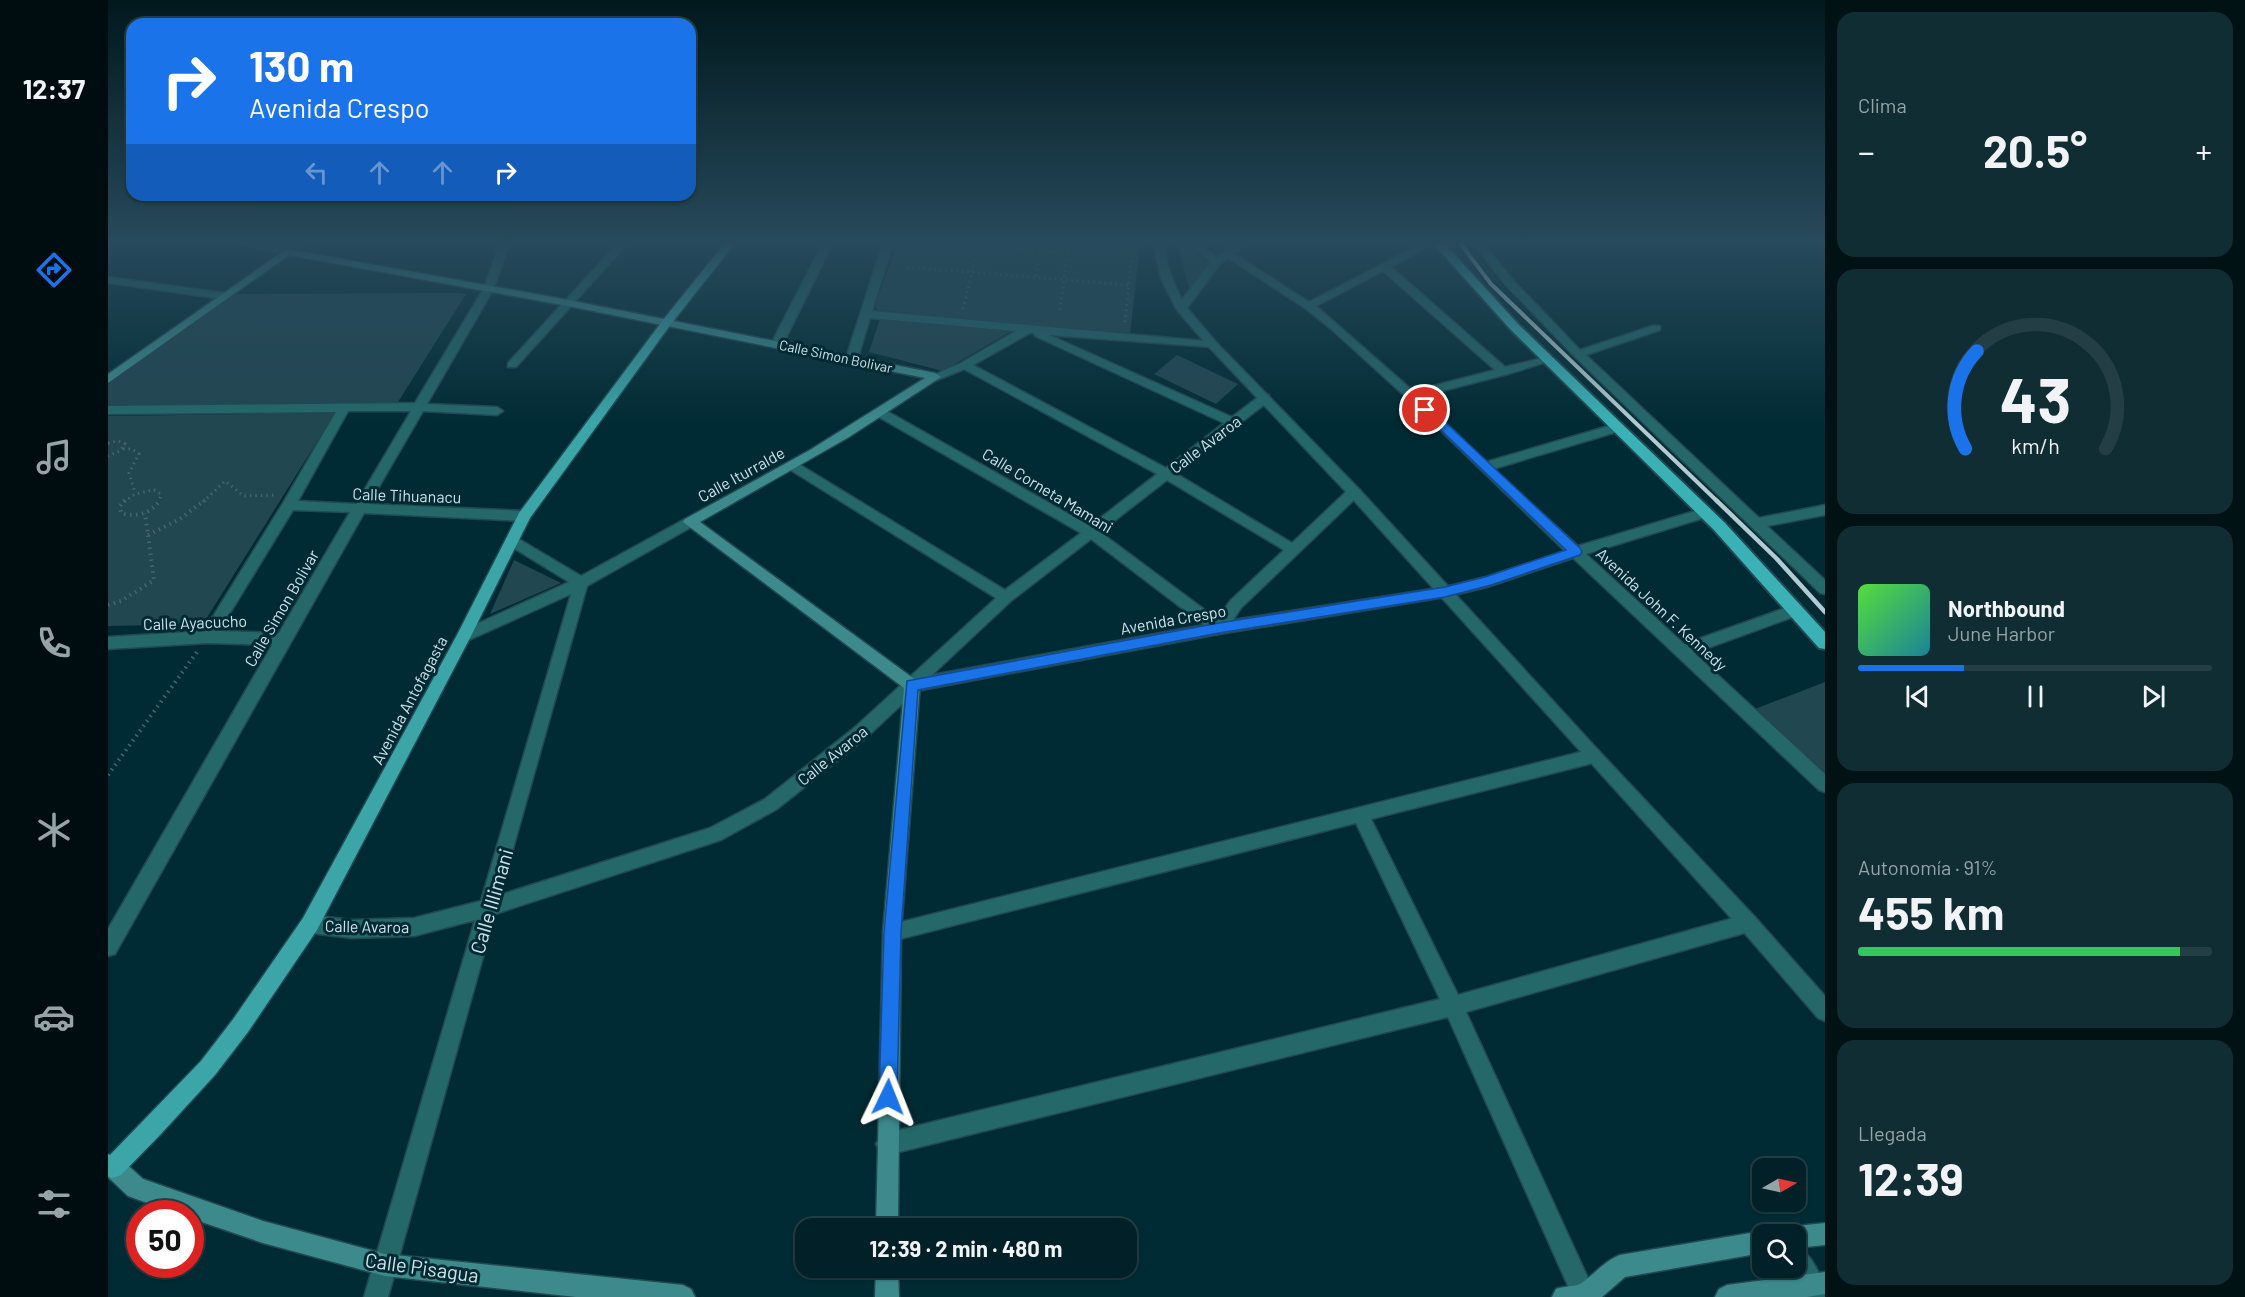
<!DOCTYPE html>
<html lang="es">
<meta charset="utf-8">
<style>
:root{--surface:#012027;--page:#0f2d33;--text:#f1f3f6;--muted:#96a3a7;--line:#233e44;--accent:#1a73e8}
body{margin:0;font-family:Barlow,sans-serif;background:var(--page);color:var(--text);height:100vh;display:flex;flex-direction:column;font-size:22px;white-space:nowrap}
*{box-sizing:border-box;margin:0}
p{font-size:20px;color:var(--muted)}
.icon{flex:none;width:33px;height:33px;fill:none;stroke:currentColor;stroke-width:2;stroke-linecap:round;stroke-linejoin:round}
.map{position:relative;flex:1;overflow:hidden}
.side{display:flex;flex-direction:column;gap:12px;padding:12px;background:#011215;width:420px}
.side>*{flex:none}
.hud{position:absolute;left:18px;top:18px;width:570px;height:183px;border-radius:18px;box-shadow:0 2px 4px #0004,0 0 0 2px var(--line);background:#1a73e8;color:#fff;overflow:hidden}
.needle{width:39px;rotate:81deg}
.fabs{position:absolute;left:1644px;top:1158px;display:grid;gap:12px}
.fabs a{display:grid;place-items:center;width:54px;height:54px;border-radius:12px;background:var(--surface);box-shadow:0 2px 4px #0004,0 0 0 2px var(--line);font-size:30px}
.speed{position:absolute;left:18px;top:1200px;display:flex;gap:12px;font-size:30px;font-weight:700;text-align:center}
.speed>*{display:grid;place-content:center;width:78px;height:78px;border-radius:50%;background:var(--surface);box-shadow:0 2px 4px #0004,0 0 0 2px var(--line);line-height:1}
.speed .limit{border:9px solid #d22;background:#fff;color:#111}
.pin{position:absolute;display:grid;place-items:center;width:51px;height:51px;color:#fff;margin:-26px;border:3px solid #fff;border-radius:50%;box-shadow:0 2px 6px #0007}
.me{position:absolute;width:66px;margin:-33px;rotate:2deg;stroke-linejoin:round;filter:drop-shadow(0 0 4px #0008)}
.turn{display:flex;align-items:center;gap:21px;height:126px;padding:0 24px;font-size:27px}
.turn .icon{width:78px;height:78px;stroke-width:2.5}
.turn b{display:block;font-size:42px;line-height:51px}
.lanes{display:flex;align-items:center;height:57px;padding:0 24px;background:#0003;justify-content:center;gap:30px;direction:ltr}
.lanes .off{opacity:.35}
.big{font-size:45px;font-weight:700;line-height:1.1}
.side .widget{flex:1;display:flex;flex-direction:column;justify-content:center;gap:9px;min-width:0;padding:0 21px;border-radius:18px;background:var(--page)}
.side .dial{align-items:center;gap:0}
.dial svg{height:156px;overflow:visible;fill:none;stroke:var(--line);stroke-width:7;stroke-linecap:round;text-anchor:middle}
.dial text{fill:var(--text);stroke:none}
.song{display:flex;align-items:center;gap:18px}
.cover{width:72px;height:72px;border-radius:9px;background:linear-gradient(135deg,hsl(110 70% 55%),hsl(190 70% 35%))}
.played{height:6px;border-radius:3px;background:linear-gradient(90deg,var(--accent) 30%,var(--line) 30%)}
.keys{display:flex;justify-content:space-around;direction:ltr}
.heat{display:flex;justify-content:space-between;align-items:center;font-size:33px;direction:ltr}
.charge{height:9px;border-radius:4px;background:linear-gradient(90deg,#34c759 91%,var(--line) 0)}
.trip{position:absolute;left:687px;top:1218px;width:342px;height:60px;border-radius:18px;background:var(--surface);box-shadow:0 2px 4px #0004,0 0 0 2px var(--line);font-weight:700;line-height:60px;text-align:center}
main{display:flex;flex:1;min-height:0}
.menu{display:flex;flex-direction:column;width:108px;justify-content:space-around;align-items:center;background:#000d10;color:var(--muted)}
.menu .icon{width:42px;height:42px}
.menu .current{color:var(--accent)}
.menu b{font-size:27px;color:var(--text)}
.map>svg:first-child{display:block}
.green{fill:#214751}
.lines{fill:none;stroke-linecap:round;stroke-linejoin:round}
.minor-casing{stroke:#224851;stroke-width:3}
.tertiary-casing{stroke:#224851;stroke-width:3}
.secondary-casing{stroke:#224851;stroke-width:3}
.primary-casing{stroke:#224851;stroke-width:3}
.trunk-casing{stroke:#224851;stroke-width:4}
.path-far1{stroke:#44676e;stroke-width:3;stroke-dasharray:1.5 4;stroke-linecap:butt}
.path{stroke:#44676e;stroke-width:4;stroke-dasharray:1.5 4.5;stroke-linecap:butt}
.minor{fill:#24686a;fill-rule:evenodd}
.tertiary{fill:#24686a;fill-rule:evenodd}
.secondary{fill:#3c8a8c;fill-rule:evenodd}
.primary{fill:#3ba5a8;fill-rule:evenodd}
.trunk{fill:#3ab2b5;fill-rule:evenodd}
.rail-far1{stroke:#b3cad0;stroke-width:4}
.rail{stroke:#b3cad0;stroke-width:4.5}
.route{fill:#1a73e8;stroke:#114b97;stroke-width:1.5}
.labels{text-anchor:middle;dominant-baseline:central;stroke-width:6;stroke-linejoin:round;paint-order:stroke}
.far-street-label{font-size:14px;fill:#cee3e8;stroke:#012b34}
.street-label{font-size:16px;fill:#cee3e8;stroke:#012b34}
.near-street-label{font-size:20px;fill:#cee3e8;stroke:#012b34}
</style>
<main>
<nav class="menu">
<b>12:37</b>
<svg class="icon current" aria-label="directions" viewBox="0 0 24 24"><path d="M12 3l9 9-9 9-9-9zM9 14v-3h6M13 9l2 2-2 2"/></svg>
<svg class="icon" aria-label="music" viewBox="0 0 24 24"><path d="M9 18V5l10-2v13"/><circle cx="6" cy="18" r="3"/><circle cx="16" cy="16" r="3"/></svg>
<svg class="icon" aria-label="phone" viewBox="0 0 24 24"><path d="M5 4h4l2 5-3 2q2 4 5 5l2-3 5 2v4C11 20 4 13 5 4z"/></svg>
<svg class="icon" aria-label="climate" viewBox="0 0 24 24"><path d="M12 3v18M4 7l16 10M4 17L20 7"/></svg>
<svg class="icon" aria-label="car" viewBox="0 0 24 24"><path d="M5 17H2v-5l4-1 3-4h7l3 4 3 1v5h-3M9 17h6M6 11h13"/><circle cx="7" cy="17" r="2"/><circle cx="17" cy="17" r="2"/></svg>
<svg class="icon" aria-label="filters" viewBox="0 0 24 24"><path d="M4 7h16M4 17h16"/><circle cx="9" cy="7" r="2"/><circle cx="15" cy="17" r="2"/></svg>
</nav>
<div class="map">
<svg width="1717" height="1297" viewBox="0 0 1717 1297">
<rect width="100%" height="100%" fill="#012b34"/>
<!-- green -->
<path class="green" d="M790 243H1032L1022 335 770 310 767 305Z
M1069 243H1078L1102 265 1082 291Z
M349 293 358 294 290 402 0 407V384L125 294Z
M773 316 902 332 835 371 761 352Z
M1069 355 1130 384 1108 404 1046 374Z
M227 413 95 624 0 626V416Z
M406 560 453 583 382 614Z
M1717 682V774L1647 709Z"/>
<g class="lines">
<defs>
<path id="minor" d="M131 243H148L177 249 187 243H198L179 255Z
M392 243H402L386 288 319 404 389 407 395 411 389 415 315 411 261 504 416 511 423 516 416 521 256 513 7 954 0 956V929L164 645 100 643 0 649V637L96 631 175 503 228 412 0 414V406L307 403 376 288ZM240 411H303L248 504 190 501ZM185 510 242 512 171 633 111 631Z
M510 243H520L408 367H400V363Z
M715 243H725L675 344 669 347 665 346 663 344Z
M775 243H785L764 311 1108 342 1110 344 1104 347 941 335 1124 417 1153 395H1161V401L1067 473 1184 543 1241 489H1251L1253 492 1251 495 1133 608 1125 620 1337 587 1378 577 1457 551 1299 398 1222 328 1197 308 1113 253 1122 251 1201 302 1315 243H1327L1283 267 1397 367 1439 357 1445 360 1400 374 1311 397 1378 462 1504 425H1512V431L1385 469 1470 546 1597 508 1602 510 1604 513 1602 516 1478 554 1576 644 1683 606H1693L1695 610 1693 614 1586 653 1717 774V792L1711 790 1465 558 1379 587 1337 597 1111 634 808 691 758 738 669 809 613 840 387 914 280 1297H256L367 920 306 936 244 938 202 933 195 930 193 924 195 918 202 915 244 920 306 918 373 901 463 594 361 640H351L349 636 351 632 461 582 399 544 397 541 399 538H409L473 576 577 519 582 517 589 522 587 525 479 586 392 895 602 828 657 799 746 728 888 598 681 469 679 466 681 463H689L897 590 973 533 769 416V410H777L982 526 1049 474 856 369 827 381 821 377 853 363 908 331 762 318 750 358 744 361 740 360 738 358ZM1275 271 1387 370 1305 391 1208 306ZM922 333H926L927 336 1116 423 1058 468 865 365ZM1059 480 1176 550 1123 600 1109 619 992 532ZM983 539 1096 625 824 675 903 601Z
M1365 243H1375L1405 280 1472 350 1544 326H1552V330L1478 355 1651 518 1717 505V515L1659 526 1717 580V594L1712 593 1466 356 1397 284Z
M0 277 116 293 121 296 116 299 0 283Z
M1485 749 1491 751 1493 756 1491 761 1485 763 1263 819 1350 995 1640 914 1647 917 1649 923 1647 929 1640 932 1358 1012 1484 1287 1487 1297H1465L1340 1017 779 1155 772 1151 768 1144 772 1137 779 1133 1332 999 1248 823 784 941 777 938 775 932 777 926Z
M1688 1246C1703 1252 1717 1281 1717 1297H1697L1681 1268H1688Z"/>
<path id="tertiary" d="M1048 243H1058C1056 263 1065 282 1074 300L1102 262 1081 243H1091L1108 257 1129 243H1140L1112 264 1079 308 1108 342 1251 489 1491 751 1647 917 1717 996V1021L1710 1018 1633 929 1241 495 1100 346 1069 310 1053 279 1047 252Z"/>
<path id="secondary" d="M179 249 460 300 827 373 833 377 741 437 592 522 809 681 812 685 793 932 790 1228H768L775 932 796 688 575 522 577 519 702 450 817 378 460 306 181 255 0 383V374Z
M5 1156 13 1159 35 1179 155 1221 277 1254 575 1285 583 1289 587 1297H468L277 1276 155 1243 82 1218V1214H70L20 1196 0 1177V1158Z
M1717 1223V1245L1688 1248V1234H1678L1680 1229 1688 1226Z
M1654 1231 1662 1234H1654V1253L1517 1277 1494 1297H1444L1448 1289C1455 1286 1465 1287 1472 1284 1486 1275 1496 1261 1512 1255Z
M768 1268H790L791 1297H767Z
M1717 1272V1294L1699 1297H1607L1611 1289 1619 1285Z"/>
<path id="primary" d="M617 243H627L563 324 422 518 363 636 209 930 140 1032 107 1075 52 1135 13 1175 5 1178 0 1176V1154L2 1155 93 1061 126 1018 195 918 349 635 411 513 555 320Z"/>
<path id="trunk" d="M1325 243H1336L1411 325 1617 523 1717 632V649L1711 648 1606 530 1403 330Z"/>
</defs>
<!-- minor casing -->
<use href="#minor" class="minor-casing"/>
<!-- tertiary casing -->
<use href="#tertiary" class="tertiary-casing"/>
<!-- secondary casing -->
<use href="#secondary" class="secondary-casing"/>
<!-- primary casing -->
<use href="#primary" class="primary-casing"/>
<!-- trunk casing -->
<use href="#trunk" class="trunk-casing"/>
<!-- path-far1 -->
<path class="path-far1" d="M837 243 960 254
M799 267 1021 285
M928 276 934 243
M855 309 871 243
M952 310 961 243
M1017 322 1025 243
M0 443 10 441 17 444 12 451 0 456
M15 449H24L31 454 21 473 27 493
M16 502 27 494 46 490 53 494 51 502
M95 502 117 481 136 496 169 495"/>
<!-- path -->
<path class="path" d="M17 500 12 506 13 513C29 518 43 513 52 500
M40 535 72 519 97 500
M0 605 13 601 46 580 37 513
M0 775 89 652"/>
<!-- minor -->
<use href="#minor" class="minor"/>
<!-- tertiary -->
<use href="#tertiary" class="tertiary"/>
<!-- secondary -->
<use href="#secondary" class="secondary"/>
<!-- primary -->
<use href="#primary" class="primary"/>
<!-- trunk -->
<use href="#trunk" class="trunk"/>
<!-- rail-far1 -->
<path class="rail-far1" d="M1352 243 1383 284 1610 502"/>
<!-- rail -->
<path class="rail" d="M1608 500 1668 558 1717 612"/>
</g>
<!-- sky -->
<linearGradient id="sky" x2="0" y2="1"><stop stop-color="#01181d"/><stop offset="0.57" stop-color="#274a5c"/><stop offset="1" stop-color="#274a5c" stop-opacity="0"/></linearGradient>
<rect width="1717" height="424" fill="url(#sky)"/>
<!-- route -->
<path class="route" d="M1317 406 1321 407 1472 548 1474 552 1472 555 1383 585 1337 597 1111 633 810 690 793 932 789 1097 787 1103 780 1106 773 1103 771 1097 776 932 799 681 1111 623 1337 587 1377 577 1458 550 1314 412 1312 410Z"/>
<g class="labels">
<!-- far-street labels -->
<g class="far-street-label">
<text transform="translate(728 356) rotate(12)">Calle Simon Bolivar</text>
</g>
<!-- street labels -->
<g class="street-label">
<text transform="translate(1097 444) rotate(-37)">Calle Avaroa</text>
<text transform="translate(633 474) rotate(-29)">Calle Iturralde</text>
<text transform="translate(940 490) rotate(31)">Calle Corneta Mamani</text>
<text transform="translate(299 495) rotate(2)">Calle Tihuanacu</text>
<text transform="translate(173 608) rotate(-60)">Calle Simon Bolivar</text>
<text transform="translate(1554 609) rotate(43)">Avenida John F. Kennedy</text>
<text transform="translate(1065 619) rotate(-10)">Avenida Crespo</text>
<text transform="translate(87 622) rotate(-2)">Calle Ayacucho</text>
<text transform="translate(301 700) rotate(-62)">Avenida Antofagasta</text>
<text transform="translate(724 755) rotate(-39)">Calle Avaroa</text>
<text transform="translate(259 926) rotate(1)">Calle Avaroa</text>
</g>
<!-- near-street labels -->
<g class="near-street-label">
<text transform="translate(383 901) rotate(-74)">Calle Illimani</text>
<text transform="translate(314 1267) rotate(8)">Calle Pisagua</text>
</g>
</g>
</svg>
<div class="fabs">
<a><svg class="needle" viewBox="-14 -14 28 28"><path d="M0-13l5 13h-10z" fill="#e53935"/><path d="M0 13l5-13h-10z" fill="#96a3a7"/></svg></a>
<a><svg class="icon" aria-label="search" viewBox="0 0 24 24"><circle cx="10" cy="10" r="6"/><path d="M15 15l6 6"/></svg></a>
</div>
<div class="speed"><div class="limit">50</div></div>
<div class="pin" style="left:1317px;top:410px;background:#d93025"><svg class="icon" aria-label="arrive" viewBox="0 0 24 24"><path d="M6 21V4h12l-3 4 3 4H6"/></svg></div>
<svg class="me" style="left:780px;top:1097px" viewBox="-20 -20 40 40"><path d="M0-17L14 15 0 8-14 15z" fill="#1a73e8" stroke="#fff" stroke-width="4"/></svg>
<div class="trip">12:39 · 2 min · 480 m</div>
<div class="hud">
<div class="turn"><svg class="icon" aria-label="right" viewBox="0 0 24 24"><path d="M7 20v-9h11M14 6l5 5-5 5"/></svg><div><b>130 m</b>Avenida Crespo</div></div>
<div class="lanes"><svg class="icon off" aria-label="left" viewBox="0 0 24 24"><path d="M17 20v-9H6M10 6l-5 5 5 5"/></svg><svg class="icon off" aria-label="ahead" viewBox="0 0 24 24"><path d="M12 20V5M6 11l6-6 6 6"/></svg><svg class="icon off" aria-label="ahead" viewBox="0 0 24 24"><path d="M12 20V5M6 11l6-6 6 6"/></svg><svg class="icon" aria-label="right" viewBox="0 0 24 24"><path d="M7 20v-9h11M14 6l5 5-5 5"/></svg></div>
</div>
</div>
<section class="side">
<div class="widget"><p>Clima</p>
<div class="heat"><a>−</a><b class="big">20.5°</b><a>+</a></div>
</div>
<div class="widget dial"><svg viewBox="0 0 100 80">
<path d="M14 69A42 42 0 1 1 86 69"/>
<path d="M14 69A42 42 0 0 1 20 19" stroke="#1a73e8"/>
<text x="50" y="56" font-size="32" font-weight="700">43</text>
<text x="50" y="72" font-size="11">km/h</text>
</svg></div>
<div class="widget">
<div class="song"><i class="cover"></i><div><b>Northbound</b><p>June Harbor</p></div></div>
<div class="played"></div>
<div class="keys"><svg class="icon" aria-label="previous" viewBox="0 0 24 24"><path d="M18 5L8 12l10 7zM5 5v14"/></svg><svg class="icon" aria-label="pause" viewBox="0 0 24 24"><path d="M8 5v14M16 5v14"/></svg><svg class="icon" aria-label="next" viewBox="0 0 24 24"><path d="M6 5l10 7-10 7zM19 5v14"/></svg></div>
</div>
<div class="widget"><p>Autonomía · 91%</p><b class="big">455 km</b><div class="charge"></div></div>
<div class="widget"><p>Llegada</p><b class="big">12:39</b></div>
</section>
</main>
